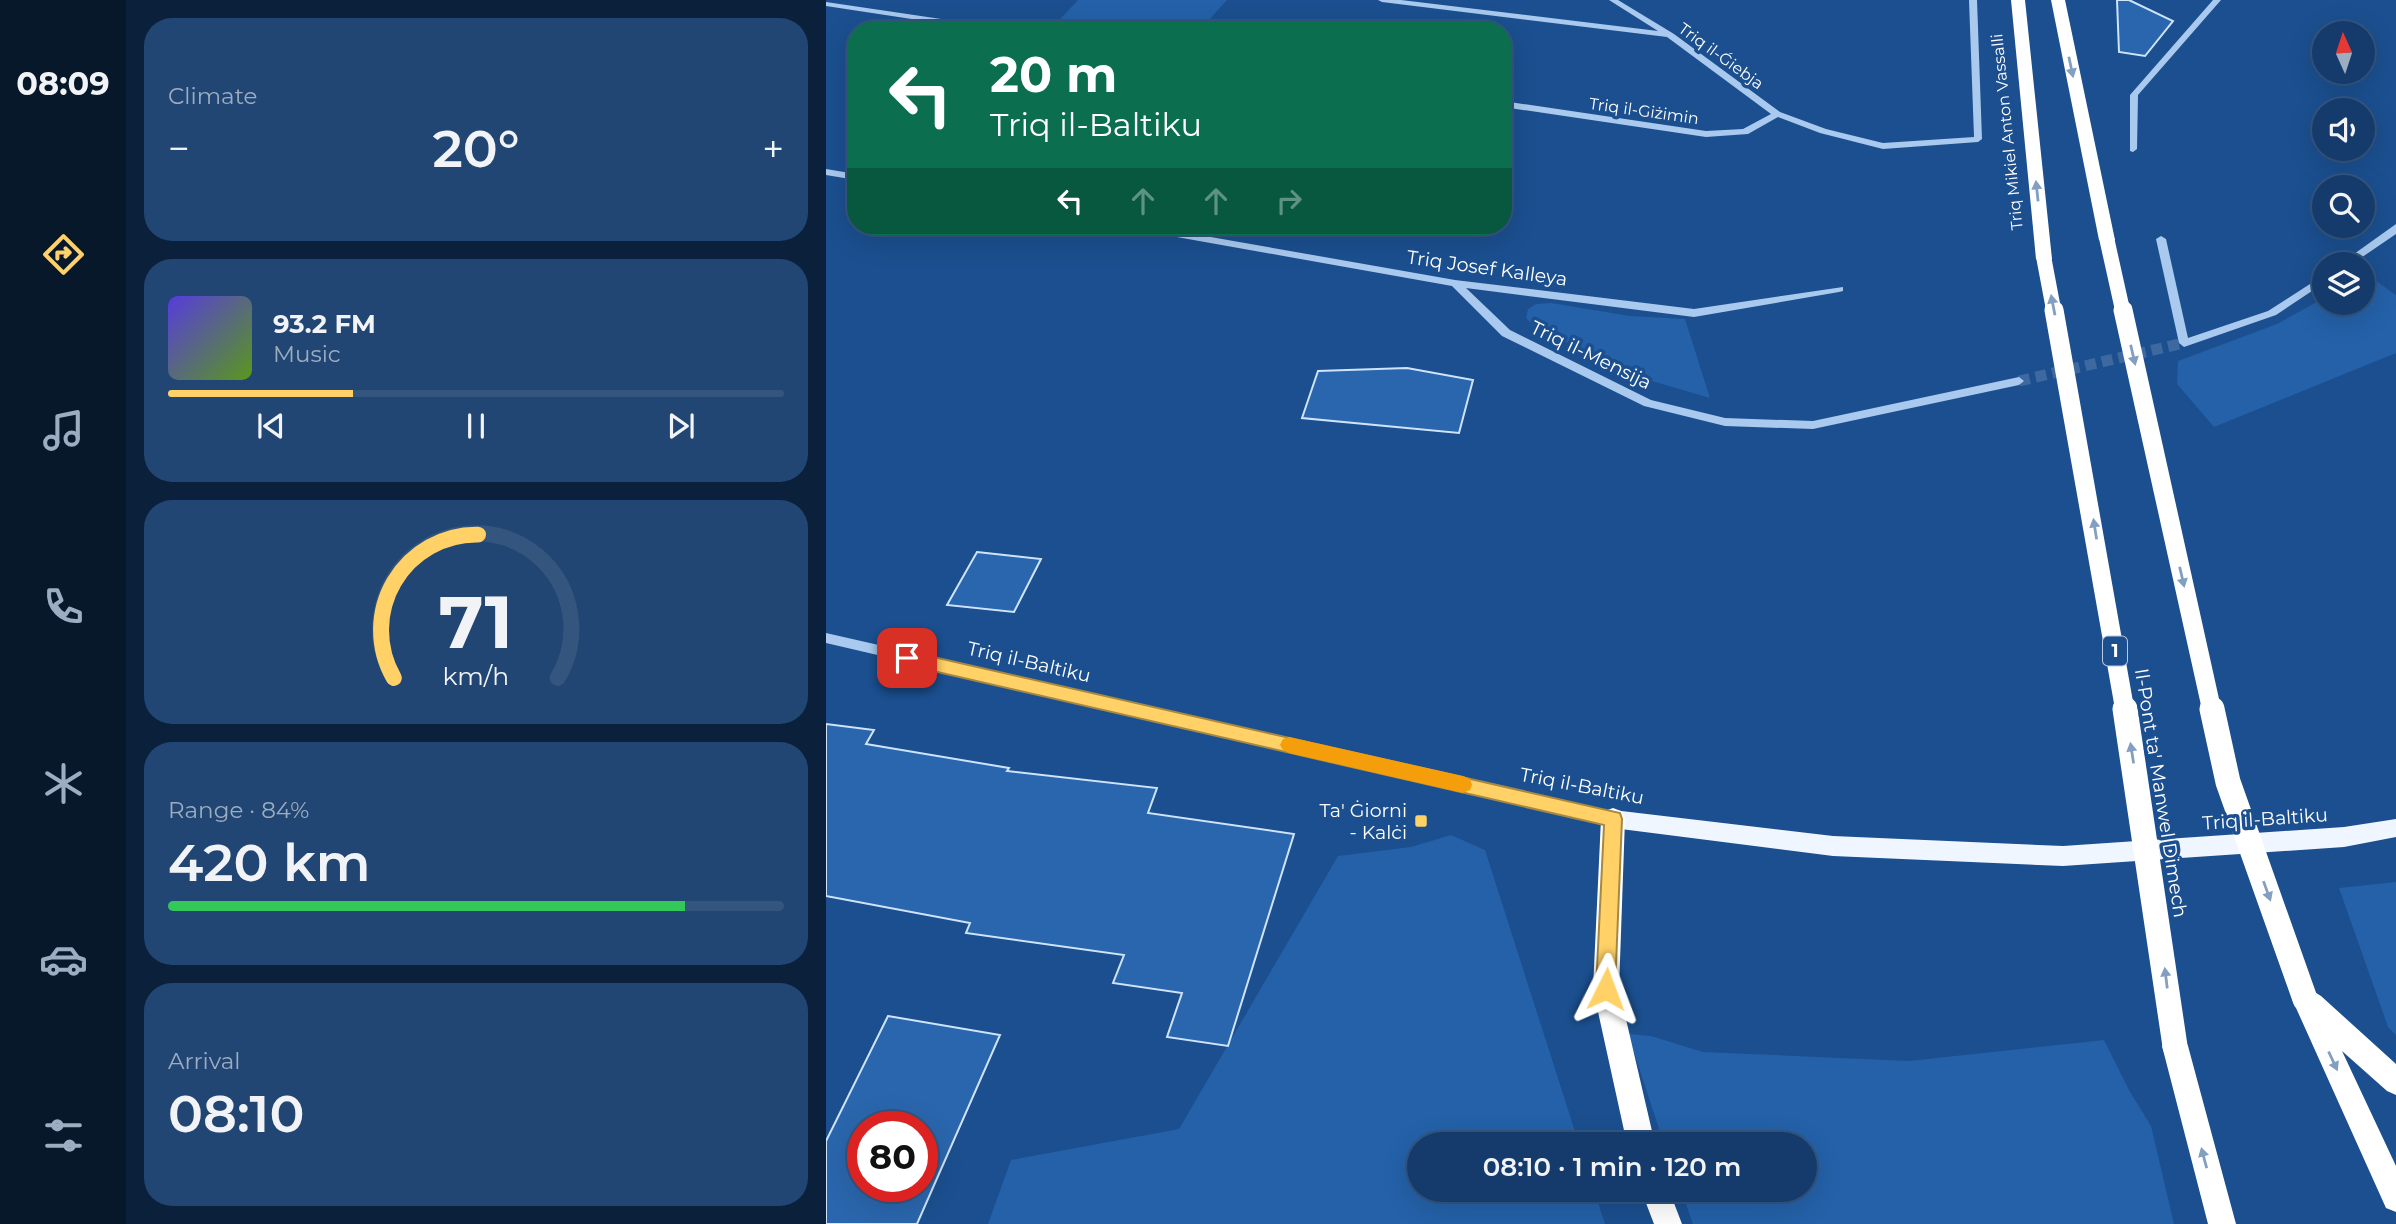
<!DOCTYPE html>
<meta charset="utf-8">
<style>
:root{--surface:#143b6b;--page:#214673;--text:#f1f3f6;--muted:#9dadc1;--line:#33557e;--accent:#ffd166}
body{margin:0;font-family:Montserrat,sans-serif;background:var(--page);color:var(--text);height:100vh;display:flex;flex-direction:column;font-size:26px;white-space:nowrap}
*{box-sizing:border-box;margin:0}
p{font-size:23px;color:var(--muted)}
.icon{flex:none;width:38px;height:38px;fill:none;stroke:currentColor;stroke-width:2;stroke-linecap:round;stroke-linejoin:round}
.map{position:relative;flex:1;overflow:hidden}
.panel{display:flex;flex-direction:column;gap:18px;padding:18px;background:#0b203b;width:700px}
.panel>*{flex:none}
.hud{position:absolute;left:21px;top:21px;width:665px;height:214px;border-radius:28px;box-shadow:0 7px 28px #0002,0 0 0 2px var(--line);background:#0b6e4f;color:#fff;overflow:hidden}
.needle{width:46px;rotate:357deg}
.tools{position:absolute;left:1486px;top:21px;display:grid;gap:14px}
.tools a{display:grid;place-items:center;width:63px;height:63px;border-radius:50%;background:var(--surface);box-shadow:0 7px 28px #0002,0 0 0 2px var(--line);font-size:35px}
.speed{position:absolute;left:21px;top:1111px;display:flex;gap:14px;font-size:35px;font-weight:700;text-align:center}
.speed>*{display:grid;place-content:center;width:91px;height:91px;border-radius:50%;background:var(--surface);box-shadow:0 7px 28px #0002,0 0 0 2px var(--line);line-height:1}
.speed .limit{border:10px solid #d22;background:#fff;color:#111}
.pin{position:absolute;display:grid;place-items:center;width:60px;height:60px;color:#fff;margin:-30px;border-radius:14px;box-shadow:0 4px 10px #0006}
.me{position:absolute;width:77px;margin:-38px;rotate:3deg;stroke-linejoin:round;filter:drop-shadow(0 0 5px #0008)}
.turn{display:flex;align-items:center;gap:24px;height:147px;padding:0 28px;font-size:32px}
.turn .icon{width:91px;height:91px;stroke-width:2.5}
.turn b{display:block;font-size:49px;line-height:60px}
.lanes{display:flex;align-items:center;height:66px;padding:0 28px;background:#0003;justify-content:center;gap:35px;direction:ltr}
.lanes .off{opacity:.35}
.big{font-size:52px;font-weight:600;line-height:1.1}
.panel .widget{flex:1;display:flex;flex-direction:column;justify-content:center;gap:10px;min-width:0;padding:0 24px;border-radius:28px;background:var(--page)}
.panel .dial{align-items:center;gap:0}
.dial svg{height:182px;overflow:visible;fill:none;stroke:var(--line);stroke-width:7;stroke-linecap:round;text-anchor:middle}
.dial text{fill:var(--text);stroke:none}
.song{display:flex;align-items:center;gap:21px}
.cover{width:84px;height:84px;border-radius:10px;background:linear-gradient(135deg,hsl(250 70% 55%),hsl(90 70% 35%))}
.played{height:7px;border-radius:4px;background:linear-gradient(90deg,var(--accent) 30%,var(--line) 30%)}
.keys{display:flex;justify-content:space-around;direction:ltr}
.heat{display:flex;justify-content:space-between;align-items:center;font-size:38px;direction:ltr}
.charge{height:10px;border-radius:5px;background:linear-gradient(90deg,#34c759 84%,var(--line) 0)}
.trip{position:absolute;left:581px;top:1132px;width:410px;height:70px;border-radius:35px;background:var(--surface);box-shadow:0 7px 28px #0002,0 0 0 2px var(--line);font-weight:600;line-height:70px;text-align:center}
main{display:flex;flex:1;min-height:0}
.tab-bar{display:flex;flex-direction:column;width:126px;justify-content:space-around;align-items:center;background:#08182b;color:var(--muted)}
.tab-bar .icon{width:49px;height:49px}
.tab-bar .selected{color:var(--accent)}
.tab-bar b{font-size:32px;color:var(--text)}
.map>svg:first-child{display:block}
.green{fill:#2461a8}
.building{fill:#2a66ad;stroke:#cfe3fa;stroke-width:2;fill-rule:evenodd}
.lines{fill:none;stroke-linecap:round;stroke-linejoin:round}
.minor-tunnel{stroke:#3d69a0;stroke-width:11;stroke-dasharray:11 6;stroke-linecap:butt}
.minor{fill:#a9c9ee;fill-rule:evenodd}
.major{fill:#f0f6ff;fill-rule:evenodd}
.highway{fill:#fff;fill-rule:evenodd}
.highway-bridge-far2{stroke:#fff;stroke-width:15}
.highway-bridge-far1{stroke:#fff;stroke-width:19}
.highway-bridge{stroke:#fff;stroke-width:25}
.oneway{fill:#829ec1}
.route{fill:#ffd166;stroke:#a68842;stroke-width:2}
.slow{fill:#f59e0b}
.poi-dot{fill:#ffd166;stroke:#1b4f8f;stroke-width:2.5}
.labels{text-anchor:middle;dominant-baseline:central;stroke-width:7;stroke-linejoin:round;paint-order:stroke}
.far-street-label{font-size:16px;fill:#fff;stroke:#1b4f8f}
.shield{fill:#1b4f8f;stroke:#bbcadd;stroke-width:2}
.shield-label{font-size:18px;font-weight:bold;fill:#fff}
.street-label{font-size:19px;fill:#fff;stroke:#1b4f8f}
.poi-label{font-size:19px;fill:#fff;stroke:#1b4f8f;text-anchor:end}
</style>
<main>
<nav class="tab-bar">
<b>08:09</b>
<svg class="icon selected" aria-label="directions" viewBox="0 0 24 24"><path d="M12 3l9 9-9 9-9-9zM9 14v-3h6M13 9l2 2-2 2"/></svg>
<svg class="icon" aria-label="music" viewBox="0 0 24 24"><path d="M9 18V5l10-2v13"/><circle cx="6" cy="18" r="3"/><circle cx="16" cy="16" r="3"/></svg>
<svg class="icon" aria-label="phone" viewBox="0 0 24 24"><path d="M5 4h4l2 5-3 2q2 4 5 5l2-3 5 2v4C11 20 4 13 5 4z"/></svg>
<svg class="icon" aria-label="climate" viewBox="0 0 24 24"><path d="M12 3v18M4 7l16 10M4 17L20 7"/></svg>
<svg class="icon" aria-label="car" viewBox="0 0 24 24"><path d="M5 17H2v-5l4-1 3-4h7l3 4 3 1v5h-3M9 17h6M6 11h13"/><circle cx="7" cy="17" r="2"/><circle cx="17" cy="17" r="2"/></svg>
<svg class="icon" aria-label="filters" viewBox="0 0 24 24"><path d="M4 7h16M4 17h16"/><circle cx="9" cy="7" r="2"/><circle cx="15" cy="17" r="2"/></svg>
</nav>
<section class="panel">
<div class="widget"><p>Climate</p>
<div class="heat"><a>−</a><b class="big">20°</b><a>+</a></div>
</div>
<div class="widget">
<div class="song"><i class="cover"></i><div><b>93.2 FM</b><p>Music</p></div></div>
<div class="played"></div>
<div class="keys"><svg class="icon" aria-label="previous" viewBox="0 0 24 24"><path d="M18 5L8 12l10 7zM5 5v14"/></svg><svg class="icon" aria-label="pause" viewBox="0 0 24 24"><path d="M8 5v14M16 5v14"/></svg><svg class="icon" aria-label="next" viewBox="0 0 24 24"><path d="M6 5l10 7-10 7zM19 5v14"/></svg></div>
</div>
<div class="widget dial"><svg viewBox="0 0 100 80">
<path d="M14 69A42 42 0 1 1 86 69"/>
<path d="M14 69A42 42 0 0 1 51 6" stroke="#ffd166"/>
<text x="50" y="56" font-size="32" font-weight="700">71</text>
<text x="50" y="72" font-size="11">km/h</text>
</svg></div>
<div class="widget"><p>Range · 84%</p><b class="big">420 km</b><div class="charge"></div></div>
<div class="widget"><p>Arrival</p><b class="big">08:10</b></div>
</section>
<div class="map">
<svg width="1570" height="1224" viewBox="0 0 1570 1224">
<rect width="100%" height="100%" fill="#1b4f8f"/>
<!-- green -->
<path class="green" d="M252 0H401L374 30 225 29Z
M1540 274 1570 295V353L1388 427 1351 384 1352 361 1451 324 1498 298V303H1536L1537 276Z
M725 303 804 316 859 319 884 398 812 377 709 327 700 318 702 309 710 304Z
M625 835 659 850 753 1144H593V1190H768L779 1224H162L185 1160 353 1129 512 856 585 847Z
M1570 882V1035L1562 1027 1513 888Z
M802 1034 825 1036 877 1052 1083 1061 1278 1040 1303 1090 1325 1126 1348 1224H867L855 1190H978V1144H838Z"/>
<!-- building -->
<path class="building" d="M1291 0H1303L1347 21 1319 56 1293 52Z
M581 368 647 380 633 433 476 418 492 371Z
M151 552 215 559 188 612 121 605Z
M0 724 48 730 40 744 183 768 181 771 331 788 322 813 468 834 402 1046 341 1037 356 993 287 983 298 955 140 933 144 923 0 896Z
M62 1016 174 1035 91 1224H0V1141ZM37 1127H96V1186H37Z"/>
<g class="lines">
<!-- minor-tunnel -->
<path class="minor-tunnel" d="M1193 381 1358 343"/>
<!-- minor -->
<path class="minor" d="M552 0H575L832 31 783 0H792L848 34 954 112 1000 129 1057 143 1148 137 1143 0H1151L1156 139 1152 142 1057 149 994 133 952 117 922 134 880 137 677 107V101L880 131 917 129 945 114 841 37 556 2Z
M1387 0H1395L1312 95 1311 149 1307 152 1304 151V95Z
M0 2 176 28 180 30H158L0 6Z
M0 169 30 174V180L0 175Z
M1570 224V234L1526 264H1514Z
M301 226H322L629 280 868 309 1017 287V291L1013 292 868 317 640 288 684 330 825 400 899 418 987 421 1193 377 1198 381 1193 385 987 429 899 426 818 406 676 336 626 286 306 229Z
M1335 236 1340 239 1362 338 1442 311 1498 275V283L1450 315 1358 347 1353 343 1330 239Z
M0 633 787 812 792 814 794 819 792 824 787 826 0 643Z"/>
<!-- major -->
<path class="major" d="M787 810 1007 836 1237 846 1518 827 1570 819V837L1518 847 1237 866 1007 856 787 828 780 826 777 819 780 812Z"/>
<!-- highway -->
<path class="highway" d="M1185 0H1199L1226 259 1218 265 1210 259Z
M1225 0H1239L1289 240 1281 245 1273 240Z
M787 808 795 811 799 819 793 989 829 1144H801L767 989 775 819 779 811Z
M1479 986 1495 996 1570 1064V1095L1561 1091 1516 1051 1570 1166V1212L1560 1208 1466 999 1470 990Z
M1349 1033 1358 1037 1362 1046 1410 1224H1382L1336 1046 1340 1037Z
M815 1190H843L856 1224H828Z"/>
<!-- highway-bridge-far2 -->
<path class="highway-bridge-far2" d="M1281 240 1297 312
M1218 259 1228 312"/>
<!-- highway-bridge-far1 -->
<path class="highway-bridge-far1" d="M1228 310 1299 711
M1297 310 1386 711"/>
<!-- highway-bridge -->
<path class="highway-bridge" d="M1299 709 1349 1046
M1386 709 1402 782 1479 999"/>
</g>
<!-- one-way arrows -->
<defs><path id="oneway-solid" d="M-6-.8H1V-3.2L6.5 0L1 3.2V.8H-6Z" transform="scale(1.75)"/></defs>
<g class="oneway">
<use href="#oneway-solid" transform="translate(1245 67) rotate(78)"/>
<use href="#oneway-solid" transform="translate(1211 191) rotate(-96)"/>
<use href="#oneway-solid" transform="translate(1227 305) rotate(-101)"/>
<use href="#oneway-solid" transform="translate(1307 355) rotate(77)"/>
<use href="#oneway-solid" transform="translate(1269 529) rotate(-99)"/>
<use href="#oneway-solid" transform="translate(1356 577) rotate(77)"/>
<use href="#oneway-solid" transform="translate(1306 753) rotate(-99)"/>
<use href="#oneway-solid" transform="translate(1441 891) rotate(70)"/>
<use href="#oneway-solid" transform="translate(1340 978) rotate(-97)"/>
<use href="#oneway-solid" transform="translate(1507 1061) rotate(65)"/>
<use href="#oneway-solid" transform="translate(1378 1158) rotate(-105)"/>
</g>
<!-- route -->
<path class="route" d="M81 651 794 813 796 819 789 989 787 996 780 999 773 996 770 989 778 825 81 665 75 663 73 658 75 653Z"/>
<!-- slow -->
<path class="slow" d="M463 737 637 776 644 779 646 785 644 790 637 793 463 753 457 750 454 745 457 739Z"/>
<!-- markers -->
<rect class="poi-dot" x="588" y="814" width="14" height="14" rx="3.5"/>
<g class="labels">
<!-- far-street labels -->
<g class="far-street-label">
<text transform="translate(895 56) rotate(36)">Triq il-Ǵiebja</text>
<text transform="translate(818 111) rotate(8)">Triq il-Giżimin</text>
<text transform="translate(1181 132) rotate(-96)">Triq Mikiel Anton Vassalli</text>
</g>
<!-- shield labels -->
<rect class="shield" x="1277" y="636.5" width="24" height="29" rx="5"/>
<g class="shield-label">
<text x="1289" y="651">1</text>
</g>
<!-- street labels -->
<g class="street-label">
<text transform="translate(661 268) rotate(8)">Triq Josef Kalleya</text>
<text transform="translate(765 355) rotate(26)">Triq il-Mensija</text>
<text transform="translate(203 662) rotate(13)">Triq il-Baltiku</text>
<text transform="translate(756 786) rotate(11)">Triq il-Baltiku</text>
<text transform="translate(1335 793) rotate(81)">Il-Pont ta' Manwel Dimech</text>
<text transform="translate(1439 819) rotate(-4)">Triq il-Baltiku</text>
</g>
<!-- poi labels -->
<g class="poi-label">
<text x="581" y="810">Ta' Ġiorni<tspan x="581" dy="22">- Kalċi</tspan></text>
</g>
</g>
</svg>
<div class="tools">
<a><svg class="needle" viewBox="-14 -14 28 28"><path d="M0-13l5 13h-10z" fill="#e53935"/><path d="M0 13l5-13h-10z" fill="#9dadc1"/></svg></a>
<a><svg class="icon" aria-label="sound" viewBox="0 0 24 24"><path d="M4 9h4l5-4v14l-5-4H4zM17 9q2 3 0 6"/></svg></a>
<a><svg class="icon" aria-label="search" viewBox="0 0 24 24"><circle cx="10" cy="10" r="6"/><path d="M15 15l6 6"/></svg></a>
<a><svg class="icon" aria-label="layers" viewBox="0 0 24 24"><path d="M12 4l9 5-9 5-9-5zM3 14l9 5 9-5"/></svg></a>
</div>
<div class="speed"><div class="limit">80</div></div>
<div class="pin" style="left:81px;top:658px;background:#d93025"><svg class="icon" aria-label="arrive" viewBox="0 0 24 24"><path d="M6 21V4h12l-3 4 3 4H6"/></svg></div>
<svg class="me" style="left:780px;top:989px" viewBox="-20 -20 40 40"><path d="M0-17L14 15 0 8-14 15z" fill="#ffd166" stroke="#fff" stroke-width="4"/></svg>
<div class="trip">08:10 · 1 min · 120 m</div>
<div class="hud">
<div class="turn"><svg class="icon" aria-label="left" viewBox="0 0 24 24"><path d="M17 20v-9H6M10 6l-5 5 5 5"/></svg><div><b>20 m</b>Triq il-Baltiku</div></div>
<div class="lanes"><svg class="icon" aria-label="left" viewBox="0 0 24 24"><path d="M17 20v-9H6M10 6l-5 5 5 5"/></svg><svg class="icon off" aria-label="ahead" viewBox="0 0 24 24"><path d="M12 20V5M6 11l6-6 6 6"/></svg><svg class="icon off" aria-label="ahead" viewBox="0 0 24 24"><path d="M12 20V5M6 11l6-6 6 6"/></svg><svg class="icon off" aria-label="right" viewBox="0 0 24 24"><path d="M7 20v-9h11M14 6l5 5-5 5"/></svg></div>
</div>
</div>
</main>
